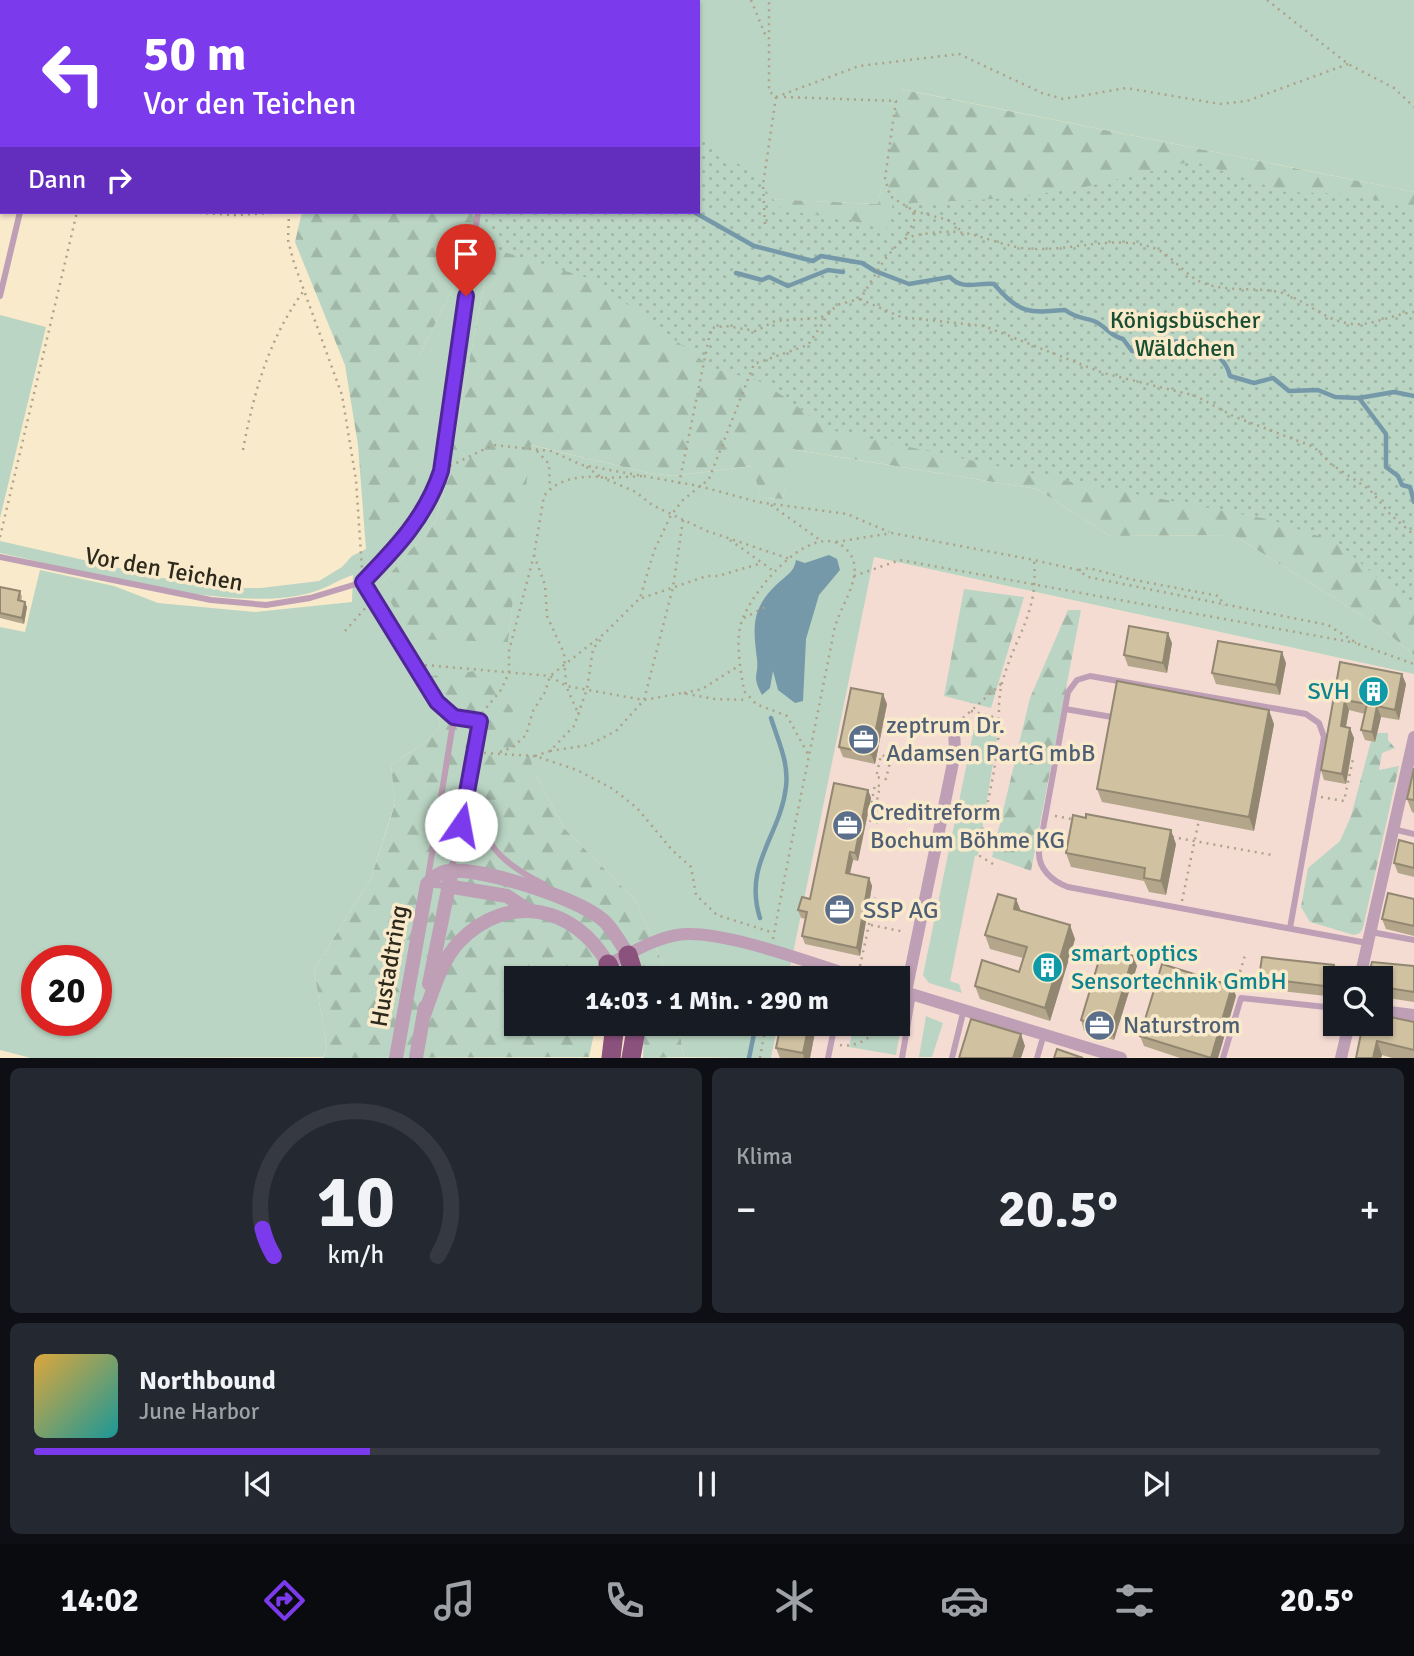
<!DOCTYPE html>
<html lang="de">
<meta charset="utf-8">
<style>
:root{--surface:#171b24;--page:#242831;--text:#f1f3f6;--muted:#9ea1a6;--line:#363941;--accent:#7c3aed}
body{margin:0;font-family:Signika,sans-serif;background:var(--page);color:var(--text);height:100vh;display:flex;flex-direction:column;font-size:26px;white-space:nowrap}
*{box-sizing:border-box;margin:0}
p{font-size:23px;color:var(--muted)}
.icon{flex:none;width:38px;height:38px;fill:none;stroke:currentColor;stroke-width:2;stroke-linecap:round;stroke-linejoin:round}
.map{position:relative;height:1058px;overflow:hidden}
.panel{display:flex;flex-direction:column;gap:10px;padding:10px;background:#0d0f14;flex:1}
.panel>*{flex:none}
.hud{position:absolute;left:0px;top:0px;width:700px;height:214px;box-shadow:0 2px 5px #0004;background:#7c3aed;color:#fff;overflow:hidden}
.buttons{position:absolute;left:1323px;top:966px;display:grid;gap:14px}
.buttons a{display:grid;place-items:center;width:70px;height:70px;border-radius:0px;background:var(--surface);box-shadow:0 2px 5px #0004;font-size:35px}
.speed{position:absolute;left:21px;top:945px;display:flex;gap:14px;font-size:35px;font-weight:700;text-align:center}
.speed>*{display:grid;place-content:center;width:91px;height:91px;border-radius:50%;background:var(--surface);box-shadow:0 2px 5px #0004;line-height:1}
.speed .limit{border:10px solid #d22;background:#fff;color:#111}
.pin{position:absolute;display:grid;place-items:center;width:60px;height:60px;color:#fff;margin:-72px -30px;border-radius:50% 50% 50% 0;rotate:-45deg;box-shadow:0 0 7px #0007}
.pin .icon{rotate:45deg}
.me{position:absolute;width:77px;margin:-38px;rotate:12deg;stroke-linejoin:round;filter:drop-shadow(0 0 5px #0008)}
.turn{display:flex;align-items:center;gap:24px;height:147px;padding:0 28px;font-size:32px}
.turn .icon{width:91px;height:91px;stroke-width:2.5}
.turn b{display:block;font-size:49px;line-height:60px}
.then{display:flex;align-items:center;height:66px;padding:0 28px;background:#0003;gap:14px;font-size:26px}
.big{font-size:52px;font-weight:800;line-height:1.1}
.panel .card{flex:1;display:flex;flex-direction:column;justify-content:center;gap:10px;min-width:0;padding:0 24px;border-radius:10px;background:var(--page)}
.panel .dial{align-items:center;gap:0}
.dial svg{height:182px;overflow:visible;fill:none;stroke:var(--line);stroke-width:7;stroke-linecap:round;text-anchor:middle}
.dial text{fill:var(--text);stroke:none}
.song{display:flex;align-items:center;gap:21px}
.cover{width:84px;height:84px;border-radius:10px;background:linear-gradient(135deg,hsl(40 70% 55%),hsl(180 70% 35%))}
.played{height:7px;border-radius:4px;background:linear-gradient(90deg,var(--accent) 25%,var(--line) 25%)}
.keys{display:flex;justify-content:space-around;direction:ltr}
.heat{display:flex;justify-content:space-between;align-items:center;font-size:38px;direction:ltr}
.panel .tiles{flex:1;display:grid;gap:10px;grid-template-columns:1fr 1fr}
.card:last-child{grid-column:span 2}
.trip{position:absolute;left:504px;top:966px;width:406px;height:70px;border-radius:0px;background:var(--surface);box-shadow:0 2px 5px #0004;font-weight:800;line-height:70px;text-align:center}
.tabs{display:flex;height:112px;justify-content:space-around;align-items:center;background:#090b0e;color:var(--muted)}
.tabs .icon{width:49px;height:49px}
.tabs .current{color:var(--accent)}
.tabs b{font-size:32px;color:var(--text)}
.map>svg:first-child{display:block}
.commercial{fill:#f4dcd3;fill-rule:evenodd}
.green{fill:#bad5c3;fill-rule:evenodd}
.forest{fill:url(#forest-firs)}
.park{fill:url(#park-dots)}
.water{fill:#7599a9}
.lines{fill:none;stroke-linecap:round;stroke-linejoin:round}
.stream{stroke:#7599a9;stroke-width:4.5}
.path{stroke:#ada28a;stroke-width:2.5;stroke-dasharray:2 5;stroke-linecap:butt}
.service{stroke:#be9fb5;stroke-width:6}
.minor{stroke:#be9fb5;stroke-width:12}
.tertiary{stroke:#be9fb5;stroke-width:14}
.trunk{stroke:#8c527e;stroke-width:19}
.wall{fill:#b3a68a}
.shaded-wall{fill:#928771}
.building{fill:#d0c1a1;stroke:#928771;stroke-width:2}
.route-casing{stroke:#51269a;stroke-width:18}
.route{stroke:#7c3aed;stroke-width:12}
.labels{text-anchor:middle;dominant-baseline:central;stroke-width:7;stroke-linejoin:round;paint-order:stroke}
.park-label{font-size:24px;fill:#184e31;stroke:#f9eacb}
.street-label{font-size:24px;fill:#2e291d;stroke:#f9eacb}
.culture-label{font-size:24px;fill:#0d838f;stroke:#f9eacb;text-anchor:end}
.service-label{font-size:24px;fill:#4e5e75;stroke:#f9eacb;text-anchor:start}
</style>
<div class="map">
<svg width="1414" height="1058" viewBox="0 0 1414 1058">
<defs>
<pattern id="forest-firs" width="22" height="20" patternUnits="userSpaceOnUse" patternTransform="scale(1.75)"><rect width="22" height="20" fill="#bad5c3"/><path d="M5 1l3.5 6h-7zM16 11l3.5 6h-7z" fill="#a0b7a7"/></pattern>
<pattern id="park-dots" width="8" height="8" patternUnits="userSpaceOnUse" patternTransform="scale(1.75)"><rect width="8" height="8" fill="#bad5c3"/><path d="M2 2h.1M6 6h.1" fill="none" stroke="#a0b7a7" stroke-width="1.8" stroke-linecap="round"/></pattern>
</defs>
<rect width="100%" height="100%" fill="#f9eacb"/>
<!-- commercial -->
<path class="commercial" d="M873 557 1414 674V1057L771 1058 778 1024H898V978H788ZM1335 978H1381V1024H1335Z"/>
<!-- green -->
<path class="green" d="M649 0H1414V192L901 89 878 204 739 198 698 148V2Z
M454 253 467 265 486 275 444 491 435 522 381 584 508 642 530 445 649 473 673 476 753 466 761 498 783 499 790 449 1037 489 1110 536 1233 535 1376 624 1414 655V674L874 557 788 978H669L636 901 564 828 536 775 431 677 440 726 427 741 391 765 395 803 371 878 314 970 327 1049 323 1057 31 1058 0 1050V627L25 632 40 570 114 586 158 603 255 612 352 602 353 575C340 579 327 588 313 592 236 616 81 570 0 553V541L185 583 226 588H261L319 581 342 567 352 556 366 549 418 358 454 286ZM37 961H96V1020H37Z
M0 315 46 327 0 518Z
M974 729 995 731 997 739 978 855 975 856 950 981 959 984 962 993 929 983 923 975Z
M898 1007 904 1009 896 1055 849 1047 854 1024H898Z
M926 1016 943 1023 932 1057H919Z
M678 1024H778L771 1058 684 1057Z"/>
<!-- forest -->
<path class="forest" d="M900 89 1414 192V386L783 215 767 199 878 204Z
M302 212H606L1414 451V655L1376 624 1233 535 1110 536 1037 489 791 449 783 499 761 498 752 466 673 476 649 473 531 445 508 642 411 639 381 584 435 522 444 491 486 275 454 254V286L418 358 425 437 412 499 366 549 358 445 345 365 295 242Z
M964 589 1024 597 991 708 944 696Z
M1068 610H1081L1031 871 992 857 1030 698Z
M485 670 512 709 536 775 564 828 636 901 669 978H646L645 973 632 978H516V1024H596L589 1057 323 1058 327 1049 314 970 371 878 395 804 391 765 427 741 440 726 431 676Z
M1377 733H1388V740L1395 748 1382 753 1379 770 1399 766 1363 928 1360 933 1354 935 1310 922 1301 907 1308 868 1340 841 1351 816 1371 741 1375 742Z
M644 1024H678L684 1057 643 1058Z"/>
<!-- park -->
<path class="park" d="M698 138 762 179V186L782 210 849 220 886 230 893 204 1012 198 1085 187 1193 161 1285 192 1350 194 1414 209V610L1338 543 1272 520 1067 481 826 429 788 399 757 380 714 369 594 280 482 245 486 212H698Z"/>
<!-- water -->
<path class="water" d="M829 555 837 559 840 570 819 595 806 639 803 701 795 703 778 690 773 671 770 688 762 695C751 674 759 677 757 659 753 628 751 609 776 585 785 576 794 573 796 560L805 563Z"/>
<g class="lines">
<!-- stream -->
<path class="stream" d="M694 212 754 246 813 261 821 256 862 263 875 271 909 284 950 277C963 291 978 282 994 284 1019 314 1029 313 1065 310 1080 321 1089 317 1098 323 1109 330 1111 336 1123 339L1132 351 1151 352C1173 329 1224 346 1230 376L1254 383 1273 378 1289 391 1318 390 1335 397 1359 398 1394 392 1414 396
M736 273 762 280 769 277 788 286 828 270 843 272
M1359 398 1386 434V467L1398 476 1402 485 1410 487 1414 502
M760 918C743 864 780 837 786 787 789 762 778 741 771 718
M727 978 749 973 766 975
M765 978 767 969
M749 1058 756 1024"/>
<!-- path -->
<path class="path" d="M324 0V2
M751 0 767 39
M1267 0 1348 64 1394 88 1414 107
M776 97 859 66 959 54 1042 93 1063 99 1126 88 1220 104 1247 101 1348 64
M784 97 896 101 885 178 890 196 914 211V221L905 239
M914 211 952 221 960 230
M185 212 235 215 289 212
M289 212 288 240 294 263 342 395 356 480 362 569
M765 224 763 185 776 97 769 91V0
M860 299 901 317 984 326 1103 373 1196 396 1233 416 1314 447 1331 464 1370 490 1390 514 1414 535
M243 450C254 391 269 338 305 289
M537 451 549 464 550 489
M450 466 493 445 551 451 582 465 699 486 758 502 847 514 889 532
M601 477 636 492 652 505 707 531 790 559
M605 478 644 476
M679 484 711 328 726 326 756 331 775 321 820 318 840 304 860 299C874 279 884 254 904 240 909 236 918 235 924 234 970 226 982 241 1022 248 1066 254 1112 233 1154 248 1173 255 1186 278 1206 284 1230 292 1256 287 1279 292 1305 299 1324 321 1352 324 1373 326 1393 314 1414 312
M771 505 820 540
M0 537 77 212
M730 540 775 572
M836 542 892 533 1034 560 1078 570 1088 577 1328 625 1358 644 1414 664
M534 555 545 585 547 616 564 653 566 686 579 715
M1079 570 1089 568 1129 579 1219 596 1224 606
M854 576 900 560 1356 643
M642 598 707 576H718L762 563
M744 618 769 605
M345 631 368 605
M425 665 550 676 566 686 644 700 682 693 715 699 748 700
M684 693 702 689 740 665
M971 711 997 718
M482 713 501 690 509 673V651L534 555 544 496C558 478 580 476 601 477L585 466
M963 718 1002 683
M550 751 589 745 616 731 644 700 673 587 683 520
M500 752 513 747 526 735 533 711 545 692 550 676 605 633 640 598 654 551 671 515 683 500 709 479 754 364 808 345 830 312
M484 753 535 756 577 770 613 789 637 808 672 850 691 867 696 895 717 915 774 933
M535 756 550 751 574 726 587 689 593 649 601 639
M891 758 886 779 876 777 881 755C889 757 894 760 901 765
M1321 797 1344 801 1353 759
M1055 816 1072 819
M878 823 868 820 875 785 880 786 875 810 881 811
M1172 837 1272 855
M993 864 980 856V841C986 808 995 774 998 741 1000 722 997 702 1002 683 1015 635 1039 614 1034 560
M1182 901 1199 820
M871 925 905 932
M773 939C792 836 814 733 834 631 839 605 870 571 845 548 811 517 745 597 740 628 736 648 741 671 744 691L756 704 787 716 809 756
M860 966 875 897
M775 978 779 965
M1234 992 1246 952
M840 1045C854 1048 871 1039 879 1027
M760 1058 766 1024"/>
<!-- service -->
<path class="service" d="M4 0 12 2
M497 2V0
M0 40 2 34
M0 148 2 149
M0 296 20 212
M0 557 211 600 266 605 310 598 363 582 418 521 434 492 441 470 478 212
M363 582 437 702 454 717
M1065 709 1112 717
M470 780C480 839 491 857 545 885
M1393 829 1414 834
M452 869 480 721 454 717
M445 886 427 884 454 717
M1290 928 1324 737 1319 723 1306 714 1090 676 1077 680 1068 692 1039 851C1038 869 1052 881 1068 887L1367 943
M1371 932 1414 940
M828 1058 835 1024
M902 1058 913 994
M952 1058 964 1009
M1037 1058 1044 1034
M1223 1058 1241 998 1335 1008"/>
<!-- minor -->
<path class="minor" d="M608 964C630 954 653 939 677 935 717 927 816 965 859 978
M1360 978 1414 737
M898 990 1121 1058
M906 992 955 753 954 727
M1381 1011 1414 1015
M1341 1058 1349 1024"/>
<!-- tertiary -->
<path class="tertiary" d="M447 886 507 896 528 910
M429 984 452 870
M424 1015C433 991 441 961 459 942 508 891 575 906 608 964
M396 1058 427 884C435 877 440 871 450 871 484 868 577 898 603 920 613 929 621 944 628 955
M416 1058 425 1007"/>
<!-- trunk -->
<path class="trunk" d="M628 955 635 978
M608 964 614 978
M611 1058 615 1024
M631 1058 637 1024"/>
</g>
<!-- wall -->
<path class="wall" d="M0 587 20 591 22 597 21 601 27 607 24 624 0 618Z
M1172 643 1167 673 1128 666 1124 655Z
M1340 662 1406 684 1399 720 1381 717 1375 742 1365 740 1361 730 1365 714 1349 710 1346 727 1354 738 1346 784 1324 780 1321 770Z
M1286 663 1280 695 1216 684 1212 673Z
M887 704 875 764 843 757 839 747Z
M1274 724 1254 831 1102 802 1097 789Z
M1414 768V813L1412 812 1407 799Z
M868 790 871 798 858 861 853 860 850 874 869 878 872 886 860 956 805 944 802 936 806 919 801 918 798 910 810 899Z
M1176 844 1166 895 1149 892 1144 881 1071 867 1066 853Z
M1414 844V877L1398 873 1394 863Z
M1016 899 1021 911 1075 939 1050 1021 980 999 975 986 1019 972 1023 958 990 949 985 935Z
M1414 899V936L1386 929 1382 919Z
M1137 966 1114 1040 1084 1031 1081 1020Z
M1414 966V1002L1381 997V978Z
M1338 975 1335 978V997L1263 989 1259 978Z
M1232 986 1236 996 1218 1058H1180L1144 1046 1140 1036Z
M1414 1022V1058H1392L1382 1055 1381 1058H1356L1363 1024Z
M781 1024H829L827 1034 815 1032 810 1058H780L776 1048Z"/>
<!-- shaded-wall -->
<path class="shaded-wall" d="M25 602 27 607 24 624 22 618Z
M1168 633 1172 643 1167 673 1163 663Z
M1282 652 1286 663 1280 695 1276 685Z
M1402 674 1406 684 1399 720 1395 710Z
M883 694 887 704 875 764 871 754Z
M1345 700 1349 710 1344 736 1341 726Z
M1377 706 1381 717 1375 742 1372 732Z
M1269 710 1274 724 1254 831 1249 817Z
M1350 728 1354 738 1346 784 1342 774Z
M868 790 871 798 858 861 855 853Z
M1171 830 1176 844 1166 895 1161 881Z
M850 852 853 860 848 881 846 873Z
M869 878 872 886 860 956 857 948Z
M1016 899 1021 912 1014 909Z
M1070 925 1075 939 1050 1021 1045 1008Z
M1133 956 1137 966 1114 1040 1111 1029Z
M1334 965 1338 975V978H1335V996L1332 987Z
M1232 986 1236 996 1218 1058H1211Z
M809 1024H812L815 1032 810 1058H804L803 1053Z
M823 1024H829L827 1034Z
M1021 1034 1025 1046 1021 1058H1013Z
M1377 1041 1382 1055 1381 1058H1373Z"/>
<!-- building -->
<path class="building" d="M0 587 20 591 18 600 25 602 22 618 0 613Z
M1129 626 1168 633 1163 663 1124 655Z
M1218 641 1282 652 1276 685 1212 673Z
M1340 662 1402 674 1395 710 1377 706 1372 732 1361 730 1367 704 1345 700 1341 726 1350 728 1342 774 1321 770Z
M1117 681 1269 710 1249 817 1097 789Z
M851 688 883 694 871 754 839 747Z
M1414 768V800L1407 799Z
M834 783 868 790 855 853 850 852 846 873 869 878 857 948 802 936 807 912 798 910 802 897 810 899Z
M1086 814 1171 830 1161 881 1144 878 1145 868 1066 853 1073 815 1086 818Z
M1399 840 1414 844V868L1394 863Z
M1388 893 1414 899V926L1382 919Z
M998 894 1016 899 1014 909 1070 925 1045 1008 975 986 982 960 1019 972 1027 947 985 935Z
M1103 947 1133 956 1111 1029 1081 1020Z
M1262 957 1334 965 1332 987 1259 978Z
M1372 962 1414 966V992L1381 987V978H1368Z
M1162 964 1232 986 1211 1058 1140 1036Z
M793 967 819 972 818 978H791Z
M1381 1015 1414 1022V1050L1377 1041 1373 1058H1356L1363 1024H1381Z
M971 1019 1021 1034 1013 1058H959Z
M781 1024H809L803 1053 776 1048Z
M1057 1049 1083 1058H1054Z"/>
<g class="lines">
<defs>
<path id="route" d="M461 825 480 721 454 717 437 702 363 582C396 548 426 517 441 471L466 296"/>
</defs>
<!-- route casing -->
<use href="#route" class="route-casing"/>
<!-- route -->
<use href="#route" class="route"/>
</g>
<!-- icons -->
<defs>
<symbol id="building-disc" viewBox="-11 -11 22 22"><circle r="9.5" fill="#0f9aa8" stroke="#f9eacb"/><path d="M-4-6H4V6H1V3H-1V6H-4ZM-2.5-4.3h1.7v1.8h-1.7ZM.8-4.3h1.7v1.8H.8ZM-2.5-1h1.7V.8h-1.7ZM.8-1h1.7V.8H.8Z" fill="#fff"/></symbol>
<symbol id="office-disc" viewBox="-11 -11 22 22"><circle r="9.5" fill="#5c6f8a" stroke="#f9eacb"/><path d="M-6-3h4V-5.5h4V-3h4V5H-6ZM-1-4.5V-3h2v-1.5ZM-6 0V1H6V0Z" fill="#fff"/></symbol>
</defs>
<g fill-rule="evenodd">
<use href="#building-disc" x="1356" y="674" width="35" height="35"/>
<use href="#office-disc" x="846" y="722" width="35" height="35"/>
<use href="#office-disc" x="830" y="808" width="35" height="35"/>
<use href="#office-disc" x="822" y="892" width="35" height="35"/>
<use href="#building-disc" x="1030" y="950" width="35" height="35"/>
<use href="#office-disc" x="1082" y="1008" width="35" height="35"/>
</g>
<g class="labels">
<!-- park labels -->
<g class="park-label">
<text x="1185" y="320">Königsbüscher<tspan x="1185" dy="28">Wäldchen</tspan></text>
</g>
<!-- street labels -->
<g class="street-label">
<text transform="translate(164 569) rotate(10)">Vor den Teichen</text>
<text transform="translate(389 966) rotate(-80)">Hustadtring</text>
</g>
<!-- culture labels -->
<g class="culture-label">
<text x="1350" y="691">SVH</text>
<text x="1071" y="953" text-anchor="start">smart optics<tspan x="1071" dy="28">Sensortechnik GmbH</tspan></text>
</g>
<!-- service labels -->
<g class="service-label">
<text x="886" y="725">zeptrum Dr.<tspan x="886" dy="28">Adamsen PartG mbB</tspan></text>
<text x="870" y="812">Creditreform<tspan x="870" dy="28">Bochum Böhme KG</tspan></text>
<text x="863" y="910">SSP AG</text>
<text x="1123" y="1025">Naturstrom</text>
</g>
</g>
</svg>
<div class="buttons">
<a><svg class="icon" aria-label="search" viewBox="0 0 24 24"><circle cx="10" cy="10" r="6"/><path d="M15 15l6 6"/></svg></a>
</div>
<div class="speed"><div class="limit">20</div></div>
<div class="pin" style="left:466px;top:296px;background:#d93025"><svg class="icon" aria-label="arrive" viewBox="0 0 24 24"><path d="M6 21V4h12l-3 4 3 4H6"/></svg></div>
<svg class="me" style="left:461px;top:825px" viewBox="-20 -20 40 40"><circle r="19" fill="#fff"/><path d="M0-13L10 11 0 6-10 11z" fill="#7c3aed"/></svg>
<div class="trip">14:03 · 1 Min. · 290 m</div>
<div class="hud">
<div class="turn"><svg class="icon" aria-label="left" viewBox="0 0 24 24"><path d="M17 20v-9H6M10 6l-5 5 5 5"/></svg><div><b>50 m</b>Vor den Teichen</div></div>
<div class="then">Dann<svg class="icon" aria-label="right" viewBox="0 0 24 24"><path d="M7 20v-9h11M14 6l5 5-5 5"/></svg></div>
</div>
</div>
<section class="panel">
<div class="tiles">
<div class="card dial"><svg viewBox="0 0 100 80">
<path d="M14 69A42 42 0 1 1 86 69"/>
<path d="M14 69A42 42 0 0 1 9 57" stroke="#7c3aed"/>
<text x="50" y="56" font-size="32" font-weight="700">10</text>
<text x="50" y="72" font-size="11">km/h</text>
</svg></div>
<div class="card"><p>Klima</p>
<div class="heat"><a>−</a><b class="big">20.5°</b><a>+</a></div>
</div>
<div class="card">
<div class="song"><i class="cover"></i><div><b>Northbound</b><p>June Harbor</p></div></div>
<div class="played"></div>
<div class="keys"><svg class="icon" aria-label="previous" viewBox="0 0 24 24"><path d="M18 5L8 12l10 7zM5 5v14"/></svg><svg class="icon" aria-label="pause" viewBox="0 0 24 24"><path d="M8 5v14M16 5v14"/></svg><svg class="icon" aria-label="next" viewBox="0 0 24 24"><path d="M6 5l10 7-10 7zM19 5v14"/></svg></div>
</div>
</div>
</section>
<nav class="tabs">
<b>14:02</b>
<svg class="icon current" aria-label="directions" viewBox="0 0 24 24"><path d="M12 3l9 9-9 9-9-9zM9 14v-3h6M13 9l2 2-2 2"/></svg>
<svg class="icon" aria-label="music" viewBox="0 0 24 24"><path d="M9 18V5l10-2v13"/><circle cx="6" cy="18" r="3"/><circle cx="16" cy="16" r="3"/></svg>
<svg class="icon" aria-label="phone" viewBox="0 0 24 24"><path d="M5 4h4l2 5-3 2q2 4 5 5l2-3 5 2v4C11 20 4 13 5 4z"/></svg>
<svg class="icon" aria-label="climate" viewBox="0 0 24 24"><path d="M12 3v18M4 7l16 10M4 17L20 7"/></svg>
<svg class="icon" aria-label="car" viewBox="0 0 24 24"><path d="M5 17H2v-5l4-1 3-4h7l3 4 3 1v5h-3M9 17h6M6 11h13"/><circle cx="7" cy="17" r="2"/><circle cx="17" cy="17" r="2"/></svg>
<svg class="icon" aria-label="filters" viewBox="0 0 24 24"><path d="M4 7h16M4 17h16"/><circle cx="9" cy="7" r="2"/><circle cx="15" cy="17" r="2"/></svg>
<b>20.5°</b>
</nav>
